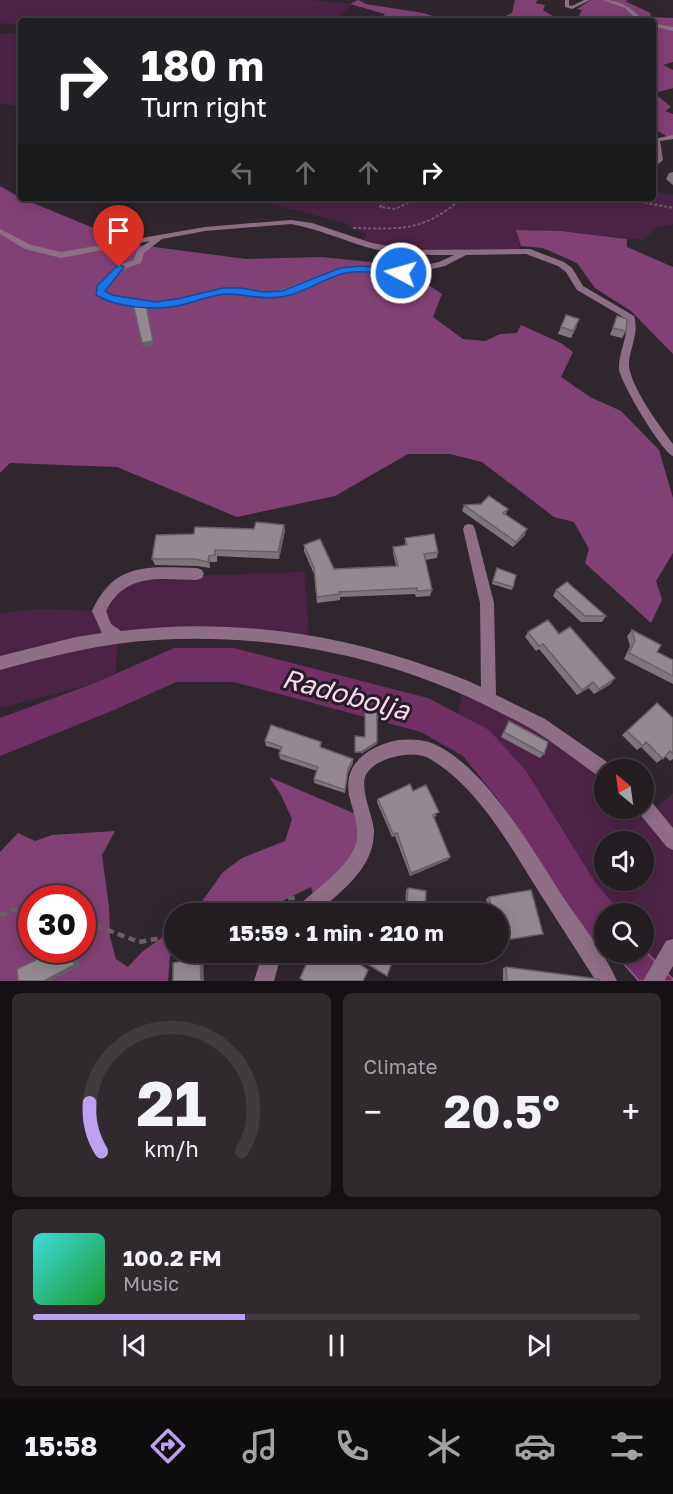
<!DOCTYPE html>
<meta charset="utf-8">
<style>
:root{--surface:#241d22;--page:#302a2f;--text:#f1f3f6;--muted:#a3a2a5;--line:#413b40;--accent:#bca0f2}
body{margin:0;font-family:"Golos Text",sans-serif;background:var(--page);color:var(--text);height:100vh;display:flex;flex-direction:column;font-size:22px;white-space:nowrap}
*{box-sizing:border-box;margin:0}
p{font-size:20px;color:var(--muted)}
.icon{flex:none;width:33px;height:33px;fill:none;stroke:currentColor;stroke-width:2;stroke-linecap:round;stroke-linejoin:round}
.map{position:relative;height:981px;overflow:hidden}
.panel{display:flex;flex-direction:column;gap:12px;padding:12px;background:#141013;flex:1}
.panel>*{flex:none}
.top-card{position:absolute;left:18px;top:18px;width:638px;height:183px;border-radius:6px;box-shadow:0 3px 15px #0003,0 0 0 2px var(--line);background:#202124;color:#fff;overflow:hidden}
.needle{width:39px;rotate:331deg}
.buttons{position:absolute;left:594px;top:759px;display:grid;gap:12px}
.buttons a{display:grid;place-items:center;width:60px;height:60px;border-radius:50%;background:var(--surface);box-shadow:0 3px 15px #0003,0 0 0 2px var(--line);font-size:30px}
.speed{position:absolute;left:18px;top:885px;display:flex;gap:12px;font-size:30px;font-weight:700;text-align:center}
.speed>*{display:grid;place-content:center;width:78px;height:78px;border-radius:50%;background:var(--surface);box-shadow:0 3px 15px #0003,0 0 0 2px var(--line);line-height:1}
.speed .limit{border:9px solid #d22;background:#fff;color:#111}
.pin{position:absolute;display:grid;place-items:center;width:51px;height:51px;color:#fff;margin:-62px -26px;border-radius:50% 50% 50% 0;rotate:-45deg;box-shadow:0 0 6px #0007}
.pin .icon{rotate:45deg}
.me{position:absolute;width:66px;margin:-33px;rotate:276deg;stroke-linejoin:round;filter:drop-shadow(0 0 4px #0008)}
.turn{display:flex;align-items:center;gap:21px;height:126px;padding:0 24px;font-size:27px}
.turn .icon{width:78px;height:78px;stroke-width:2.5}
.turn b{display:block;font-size:42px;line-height:51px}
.lanes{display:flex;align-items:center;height:57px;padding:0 24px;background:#0003;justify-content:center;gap:30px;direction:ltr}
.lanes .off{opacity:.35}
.big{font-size:45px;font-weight:700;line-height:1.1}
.panel .widget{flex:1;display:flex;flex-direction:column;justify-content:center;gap:9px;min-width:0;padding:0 21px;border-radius:9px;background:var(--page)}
.panel .dial{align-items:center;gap:0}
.dial svg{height:156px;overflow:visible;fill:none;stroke:var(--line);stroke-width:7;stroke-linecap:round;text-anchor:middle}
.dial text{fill:var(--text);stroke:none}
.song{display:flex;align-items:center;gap:18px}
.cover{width:72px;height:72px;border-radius:9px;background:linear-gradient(135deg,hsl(180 70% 55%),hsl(130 70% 35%))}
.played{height:6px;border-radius:3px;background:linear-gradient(90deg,var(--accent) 35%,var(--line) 35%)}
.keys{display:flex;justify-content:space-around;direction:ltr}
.heat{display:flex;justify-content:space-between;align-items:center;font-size:33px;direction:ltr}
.panel .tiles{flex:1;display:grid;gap:12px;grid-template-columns:1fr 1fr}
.widget:last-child{grid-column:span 2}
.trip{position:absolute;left:164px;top:903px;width:345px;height:60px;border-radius:30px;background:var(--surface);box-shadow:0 3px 15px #0003,0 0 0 2px var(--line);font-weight:700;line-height:60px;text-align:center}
.menu{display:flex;height:96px;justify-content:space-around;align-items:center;background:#0e0c0e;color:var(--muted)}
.menu .icon{width:42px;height:42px}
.menu .active{color:var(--accent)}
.menu b{font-size:27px;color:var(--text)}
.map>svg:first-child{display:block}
.green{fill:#4d2345;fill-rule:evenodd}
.forest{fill:#824175;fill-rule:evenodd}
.water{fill:#703064;stroke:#92648a;stroke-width:1.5}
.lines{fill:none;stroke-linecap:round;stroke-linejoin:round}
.river{fill:#703064;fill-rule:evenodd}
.path-far1{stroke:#686066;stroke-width:2;stroke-dasharray:3 2;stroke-linecap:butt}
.path{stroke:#686066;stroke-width:4.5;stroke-dasharray:7 4.5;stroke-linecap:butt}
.street{fill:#8d6e85;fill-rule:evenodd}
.wall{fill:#7f767d}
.shaded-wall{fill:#686066}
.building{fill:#948991;stroke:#686066;stroke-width:1.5}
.route{fill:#1a73e8;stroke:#114b97;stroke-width:1.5}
.labels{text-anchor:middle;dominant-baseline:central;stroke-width:6;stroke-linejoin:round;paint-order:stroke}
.near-water-label{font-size:27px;font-style:italic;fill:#fdd6f3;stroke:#261e24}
</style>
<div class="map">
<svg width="673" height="981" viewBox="0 0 673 981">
<rect width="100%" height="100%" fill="#30272e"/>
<!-- green -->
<path class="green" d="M0 0H309L350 4V6L334 21H257L250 17 249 21H21V25L0 23Z
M21 33V107L0 103V34Z
M653 191 673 195V224L656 228 642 240 561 231 517 230 520 251 425 254 362 242 367 234 343 222 248 198H652Z
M304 572 308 618 307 642 291 639 118 637 115 678 0 708V613L42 609 99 611 127 578Z
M463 685 604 770V808H644V806L650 813 673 793V948L660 967 644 950V914L611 913C575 865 510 746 457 724ZM604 842H644V880H604Z"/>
<!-- forest -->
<path class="forest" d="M358 0 366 4 423 13 450 21H380L385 14 350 4Z
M515 0H538L535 3 545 5 543 10 556 18 573 21H494L512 13Z
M591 0H629L625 1 650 13 651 17 673 18V62L663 65 673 70V88L654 93 671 107 665 111 673 114V137H668L653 128 652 21H576L582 10 577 9Z
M0 186 21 198 103 232 108 236 123 235 139 245 246 259 321 257 399 265 442 294 433 317 463 339 485 341 500 334 517 333 521 325 561 343 573 352 561 377 590 397 621 411 659 450 673 498V553L656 581 662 600 651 623 585 563 589 549 574 522 554 517 482 462 450 454H408L335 496 237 517 117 467 10 463 0 473Z
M516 230 561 231 627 239V247L673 267V354L631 311 595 288 577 263 543 248 521 246Z
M269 777 365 818 362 851 315 901 311 887 257 913 193 914 223 872 242 858 285 841 292 819 281 795Z
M115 831 102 855 109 907 110 937 116 959 128 967 142 952 174 929V952L178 953 170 956 168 981H0V852L18 833 35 841 52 835ZM32 898H82V950H32Z"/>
<!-- water -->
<path class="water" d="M584 877 611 913 604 914V941L567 895Z
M644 950 673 979V981H639L614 953 644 952Z"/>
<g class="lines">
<!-- river -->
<path class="river" d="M174 648H234L428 698 489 730 526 771 595 882 619 911 621 914H604V948L589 941 565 912 498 799 463 756 421 732 234 682H176L114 710 0 756V718L95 683Z"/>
<!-- path-far1 -->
<path class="path-far1" d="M389 198 380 207 395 209 418 198
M620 198 673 208
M353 228C402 229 423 232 462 198"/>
<!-- path -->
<path class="path" d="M42 898 67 889 75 898
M82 907 100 927 139 942 174 936
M257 914 290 898H295
M0 915 32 903"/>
<!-- street -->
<path class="street" d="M565 0H569V5L572 6 584 0H590L572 9 565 7Z
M603 0C621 0 632 8 644 21H638L625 8Z
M652 23 673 27V31L652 26Z
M673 135V139L660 141 663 160 652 169V162L655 160 653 139Z
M291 220 312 223 372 243 411 250 530 249 564 262 572 268 583 286 634 316C639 333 631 345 629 362 627 382 660 427 673 444V456C662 452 620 382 619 369 618 351 630 336 625 318L577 290 566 272 558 266 526 254 466 255 445 266 401 276 361 272 341 273 276 298 223 294 177 306 155 308 109 301 95 293 97 286 116 266 134 260 137 250 150 241 61 258 25 249 0 234V229L31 245 61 252 205 227ZM291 224C317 229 341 239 366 247 396 255 424 255 454 255L439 262 401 270 361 266 340 268 275 292 223 288 177 300 155 302 111 296 105 292V289L122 270 141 263 144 253 162 239 205 231Z
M469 524 473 525 475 529 494 603 496 695 545 719 610 764 612 770H604V778L598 776C577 761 557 745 535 731 524 724 511 718 499 712 394 657 274 633 156 640 103 643 51 656 0 670V656L76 637 102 633 92 611C115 561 149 567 197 568L202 570 204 574 202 578 197 580C160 579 125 572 106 611L111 624 121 631C225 618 332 632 430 667 448 673 465 679 481 687L480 603 463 529 465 525Z
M398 740C408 739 419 739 429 742 484 762 534 853 565 900 582 925 605 953 617 981H596C577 951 558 922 539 892 511 847 477 786 430 759 420 753 405 754 394 757 384 759 372 765 367 773 358 785 373 816 374 830 374 838 373 845 370 853 361 878 335 896 316 914H293L296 908C313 891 344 871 354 849 362 831 353 812 349 795 343 762 370 746 398 740Z
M644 798 650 800 673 828V850L667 847 638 812 637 808H644Z
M673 939V966L664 981H643L666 941Z
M263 952H282L274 981H254Z"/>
</g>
<!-- wall -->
<path class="wall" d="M673 172V185L666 179 669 173Z
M617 316 626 331 622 338 610 335Z
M577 326 571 338 558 334 561 327Z
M464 505 508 509 506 514 525 535 513 547 462 511Z
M284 525 285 531 279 559 217 556V562H210V568L197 566 155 565 152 559 194 534 254 529Z
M405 538 438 552 437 558 425 560 432 590 430 596 416 597 415 594 340 597V600L317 603 314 574 304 551V545L334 569 396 566 393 553V547L405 545Z
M497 568 513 587 512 590 492 584Z
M556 590 606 616 602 622H581L553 596Z
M632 630 657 652 673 660V684L624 659 630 646 627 636Z
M528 632 559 634 611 684 594 694 589 688 577 695 539 649 536 651 525 637Z
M657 703 673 718V759L670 761 665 756 657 763 641 747 637 750 622 735Z
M509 721 544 754 540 758 501 737Z
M265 741 321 742V747L353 763 348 773 345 793 314 783V779L317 771 280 759 279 754 281 750 266 746Z
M413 791 437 816 434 817 448 860 410 876 395 836 392 837 377 802 378 799Z
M408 888 425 914H405L406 890Z
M489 897 543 934 498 942V914H490L486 899Z
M506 967 600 981H503V968Z"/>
<!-- shaded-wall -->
<path class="shaded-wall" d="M146 305 154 345 143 347 142 343Z
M284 525 285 531 279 559 278 552Z
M527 529 525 535 513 547 516 542Z
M209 556 210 562V568L208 562Z
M615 678 611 684 594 694 599 689Z
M593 682 589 688 577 695 582 690Z
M377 742V744L361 754V752Z
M353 759V763L348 773 345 793 348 769Z
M450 857 448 860 410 876 411 873Z
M71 950H77L80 966 50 981H44Z
M200 957 203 958 204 981H201Z"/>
<!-- building -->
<path class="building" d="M133 304 146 305 153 341 142 343Z
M566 315 579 319 573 331 561 327Z
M617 316 627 319 626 331 613 328Z
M489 496 508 509 503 513 527 529 516 542 464 505 481 504Z
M256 522 284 525 278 552 215 550V555L209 556 208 562 195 559H152L156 535 194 534 195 527 254 529Z
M434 534 438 552 424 554 432 590 417 591V588L339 592 340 594 317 597 314 568 304 545 320 539 334 569 398 566 393 547 407 545 405 538Z
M497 568 516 575 513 587 493 581Z
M567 582 606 616H585L556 590Z
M548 620 559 634 570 627 615 678 599 689 593 682 582 690 543 644 539 646 528 632Z
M632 630 661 645 657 652 673 660V676L629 653 635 641Z
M657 703 673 718V754L670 751 663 759 646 742 643 746 627 731Z
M365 711 377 712V742L361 752H355V736L365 737Z
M509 721 548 742 544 754 504 732Z
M271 725 321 742 320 747 353 759 348 769 345 790 314 779 318 767 279 754 282 747 265 741Z
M410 784 413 791 426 785 439 812 433 815 450 857 411 873 397 833 393 834 378 799Z
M408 888 426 891 425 914H406Z
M531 890 543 934 499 941 498 935V914H493L489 897Z
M56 950H71L74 965 44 981H18L17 969Z
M312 952H342L368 970 363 981H304L300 978Z
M375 952H387L394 957 387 976 369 965Z
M200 957 201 981H173V963Z
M506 967 598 979 600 981H507Z"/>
<!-- route -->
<path class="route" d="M119 264 124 267 105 291 112 295 155 302 177 299 223 288H242L263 292 282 291 340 268 361 266 401 270 406 273 401 276C382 274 360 269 341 274 322 280 305 292 286 296 266 301 246 294 226 294 210 295 193 303 177 306 153 310 117 308 96 295L97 286Z"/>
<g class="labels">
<!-- near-water labels -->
<g class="near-water-label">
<text transform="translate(346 694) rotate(15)">Radobolja</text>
</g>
</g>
</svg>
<div class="buttons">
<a><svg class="needle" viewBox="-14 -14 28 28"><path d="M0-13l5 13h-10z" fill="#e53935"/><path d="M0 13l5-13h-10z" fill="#a3a2a5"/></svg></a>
<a><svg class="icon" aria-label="sound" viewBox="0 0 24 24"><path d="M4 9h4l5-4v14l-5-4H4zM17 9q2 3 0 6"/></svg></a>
<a><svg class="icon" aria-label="search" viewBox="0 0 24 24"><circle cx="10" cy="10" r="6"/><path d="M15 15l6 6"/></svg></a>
</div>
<div class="speed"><div class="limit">30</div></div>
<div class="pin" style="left:119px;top:267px;background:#d93025"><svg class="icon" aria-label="arrive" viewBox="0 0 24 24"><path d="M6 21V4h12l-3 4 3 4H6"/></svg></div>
<svg class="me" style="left:401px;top:273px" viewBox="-20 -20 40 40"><circle r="17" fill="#1a73e8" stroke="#fff" stroke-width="3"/><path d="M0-11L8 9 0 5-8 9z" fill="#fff"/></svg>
<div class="trip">15:59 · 1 min · 210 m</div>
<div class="top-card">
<div class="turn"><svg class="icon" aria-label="right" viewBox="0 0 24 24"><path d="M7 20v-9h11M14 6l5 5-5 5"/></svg><div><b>180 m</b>Turn right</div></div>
<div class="lanes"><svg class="icon off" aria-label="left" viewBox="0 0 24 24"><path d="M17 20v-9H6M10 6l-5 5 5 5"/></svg><svg class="icon off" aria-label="ahead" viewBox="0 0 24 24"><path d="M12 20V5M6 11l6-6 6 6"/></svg><svg class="icon off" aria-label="ahead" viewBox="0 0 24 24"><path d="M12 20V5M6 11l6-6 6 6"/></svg><svg class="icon" aria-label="right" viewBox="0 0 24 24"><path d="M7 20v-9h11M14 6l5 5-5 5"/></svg></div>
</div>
</div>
<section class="panel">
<div class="tiles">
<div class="widget dial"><svg viewBox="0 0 100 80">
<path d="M14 69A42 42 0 1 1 86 69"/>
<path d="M14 69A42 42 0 0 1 8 44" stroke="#bca0f2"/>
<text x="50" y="56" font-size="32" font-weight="700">21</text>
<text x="50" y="72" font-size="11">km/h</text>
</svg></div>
<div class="widget"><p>Climate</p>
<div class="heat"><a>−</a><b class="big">20.5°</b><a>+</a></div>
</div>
<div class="widget">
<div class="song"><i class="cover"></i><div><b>100.2 FM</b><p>Music</p></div></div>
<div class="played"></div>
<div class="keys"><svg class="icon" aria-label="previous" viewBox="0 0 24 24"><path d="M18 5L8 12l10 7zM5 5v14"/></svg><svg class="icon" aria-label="pause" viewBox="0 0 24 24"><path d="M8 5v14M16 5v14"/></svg><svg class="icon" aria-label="next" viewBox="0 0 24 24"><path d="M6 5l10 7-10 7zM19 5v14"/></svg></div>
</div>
</div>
</section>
<nav class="menu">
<b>15:58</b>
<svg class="icon active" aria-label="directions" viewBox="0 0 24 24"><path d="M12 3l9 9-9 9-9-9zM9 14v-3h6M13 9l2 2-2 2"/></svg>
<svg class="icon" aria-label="music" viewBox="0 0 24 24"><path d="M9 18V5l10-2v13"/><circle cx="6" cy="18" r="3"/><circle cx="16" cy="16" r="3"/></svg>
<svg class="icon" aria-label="phone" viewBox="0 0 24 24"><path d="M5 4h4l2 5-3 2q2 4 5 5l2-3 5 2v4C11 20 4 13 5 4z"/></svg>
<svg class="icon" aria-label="climate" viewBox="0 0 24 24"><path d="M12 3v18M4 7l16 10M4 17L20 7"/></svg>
<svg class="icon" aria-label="car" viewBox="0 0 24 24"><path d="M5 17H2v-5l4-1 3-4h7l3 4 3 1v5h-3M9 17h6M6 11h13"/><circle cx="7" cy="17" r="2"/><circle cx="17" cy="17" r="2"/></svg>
<svg class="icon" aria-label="filters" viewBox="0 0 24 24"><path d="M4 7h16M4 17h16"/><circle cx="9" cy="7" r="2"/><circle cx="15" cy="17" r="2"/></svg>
</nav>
